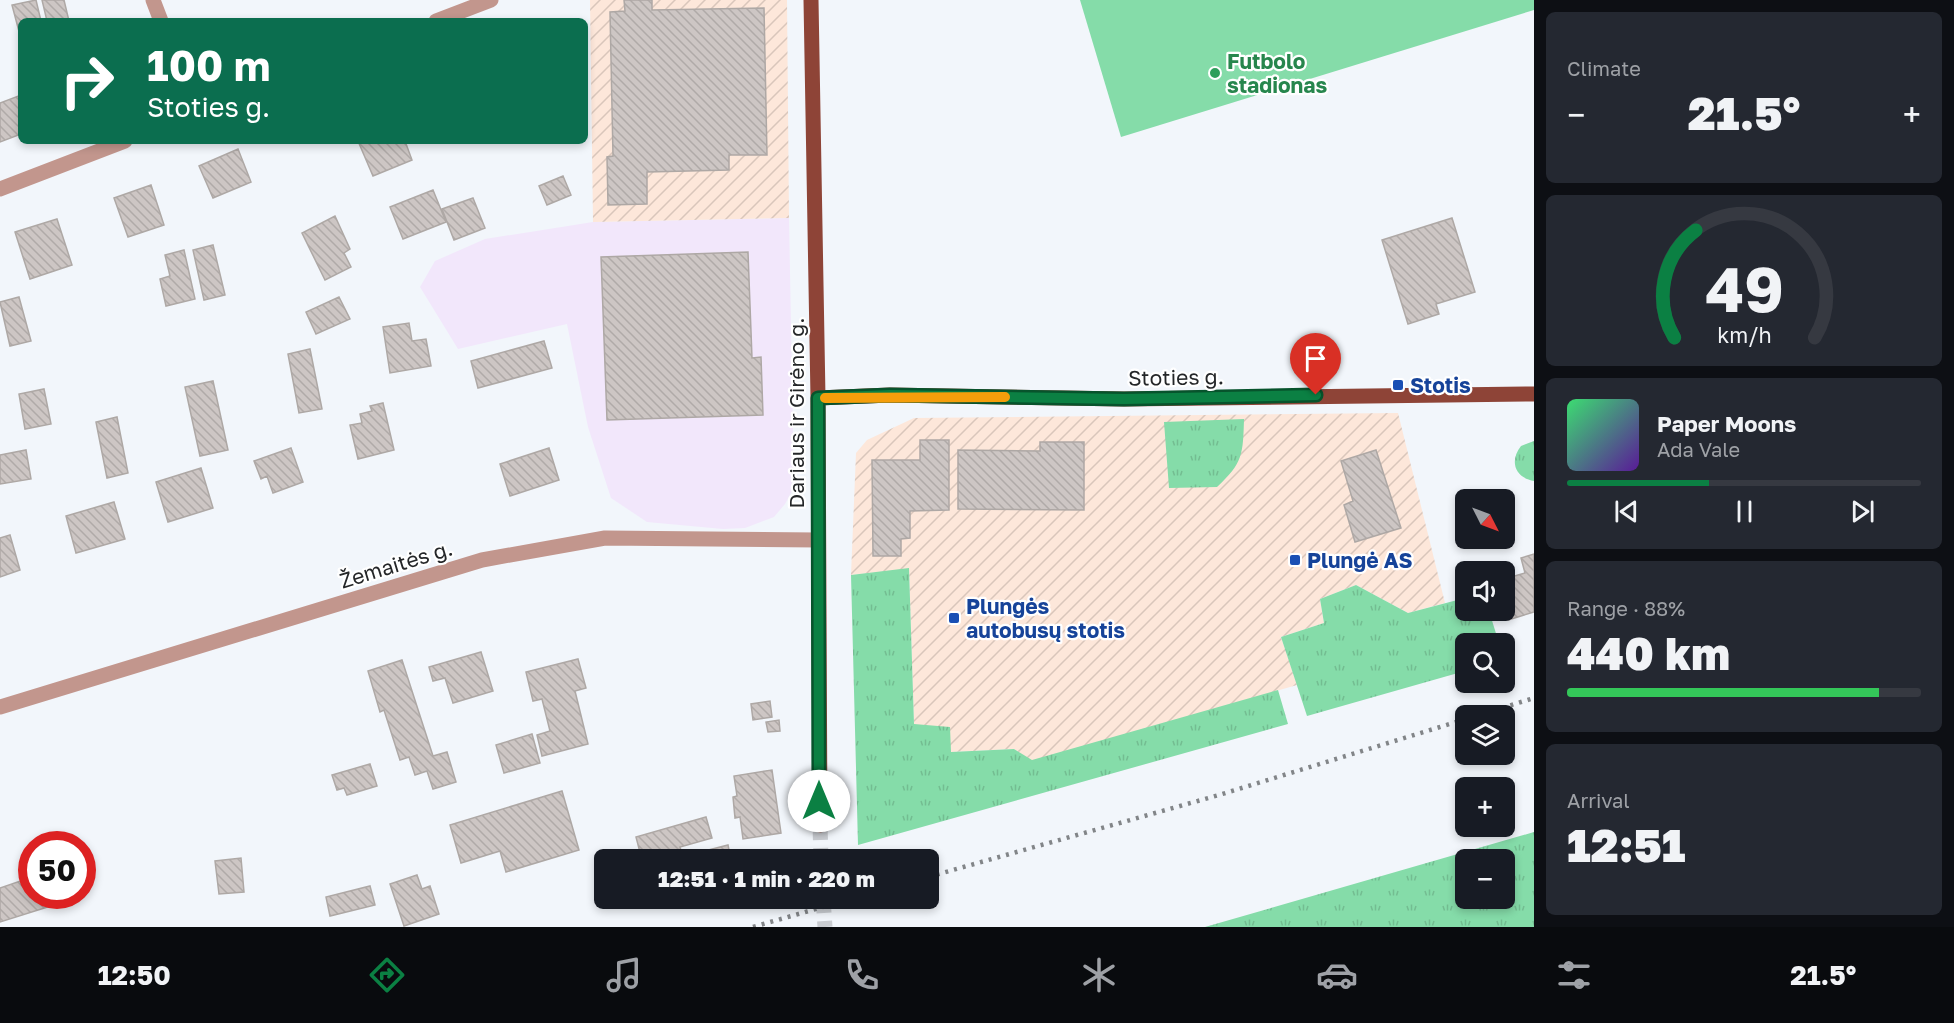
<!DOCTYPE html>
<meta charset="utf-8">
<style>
:root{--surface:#171b24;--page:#242831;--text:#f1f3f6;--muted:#9ea1a6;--line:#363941;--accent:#0b8043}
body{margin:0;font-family:"Golos Text",sans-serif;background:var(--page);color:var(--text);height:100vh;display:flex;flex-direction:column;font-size:22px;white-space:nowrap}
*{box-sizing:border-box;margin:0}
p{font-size:20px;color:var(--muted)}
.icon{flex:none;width:33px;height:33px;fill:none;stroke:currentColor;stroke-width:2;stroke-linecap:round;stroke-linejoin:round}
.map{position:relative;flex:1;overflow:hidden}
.sheet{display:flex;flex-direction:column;gap:12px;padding:12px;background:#0d0f14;width:420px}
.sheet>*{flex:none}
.banner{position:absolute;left:18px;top:18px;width:570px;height:126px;border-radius:9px;box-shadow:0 3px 9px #0003;background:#0b6e4f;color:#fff;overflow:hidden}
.needle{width:39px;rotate:132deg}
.buttons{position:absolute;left:1455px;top:489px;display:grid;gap:12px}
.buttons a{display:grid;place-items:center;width:60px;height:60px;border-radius:9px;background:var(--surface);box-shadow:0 3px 9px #0003;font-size:30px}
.speed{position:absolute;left:18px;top:831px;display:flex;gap:12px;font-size:30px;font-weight:700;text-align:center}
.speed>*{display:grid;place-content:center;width:78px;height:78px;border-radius:50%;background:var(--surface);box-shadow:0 3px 9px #0003;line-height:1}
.speed .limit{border:9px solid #d22;background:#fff;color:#111}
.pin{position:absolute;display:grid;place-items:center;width:51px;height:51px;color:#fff;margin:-62px -26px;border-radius:50% 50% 50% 0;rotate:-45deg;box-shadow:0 0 6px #0007}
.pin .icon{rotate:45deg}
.me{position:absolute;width:66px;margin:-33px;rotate:0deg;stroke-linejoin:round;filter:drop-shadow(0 0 4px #0008)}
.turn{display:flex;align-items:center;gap:21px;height:126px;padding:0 30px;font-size:27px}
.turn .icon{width:78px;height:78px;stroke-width:2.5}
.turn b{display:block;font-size:42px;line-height:51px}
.big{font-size:45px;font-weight:800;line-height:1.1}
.sheet .card{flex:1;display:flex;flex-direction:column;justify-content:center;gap:9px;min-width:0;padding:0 21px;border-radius:9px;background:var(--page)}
.sheet .dial{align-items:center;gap:0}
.dial svg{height:156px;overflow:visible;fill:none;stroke:var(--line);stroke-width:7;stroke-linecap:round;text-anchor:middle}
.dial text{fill:var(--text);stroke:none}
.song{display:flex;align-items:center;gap:18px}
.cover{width:72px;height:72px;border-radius:9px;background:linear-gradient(135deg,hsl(140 70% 55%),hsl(270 70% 35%))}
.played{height:6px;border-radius:3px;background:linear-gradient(90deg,var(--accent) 40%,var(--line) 40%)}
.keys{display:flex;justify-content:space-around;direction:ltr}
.heat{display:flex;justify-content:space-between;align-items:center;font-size:33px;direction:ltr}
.charge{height:9px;border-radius:4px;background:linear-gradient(90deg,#34c759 88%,var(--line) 0)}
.trip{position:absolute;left:594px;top:849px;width:345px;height:60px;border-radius:9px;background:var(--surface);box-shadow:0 3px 9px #0003;font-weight:800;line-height:60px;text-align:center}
.tabs{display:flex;height:96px;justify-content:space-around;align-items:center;background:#090b0e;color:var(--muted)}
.tabs .icon{width:42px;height:42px}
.tabs .on{color:var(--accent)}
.tabs b{font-size:27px;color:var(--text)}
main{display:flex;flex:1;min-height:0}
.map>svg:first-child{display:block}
.commercial{fill:#f2e7fb}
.industrial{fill:url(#industrial-furrows)}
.grass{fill:url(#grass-tufts);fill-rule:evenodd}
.park{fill:#85dca9}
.building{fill:url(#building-back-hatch);stroke:#aea8a5;stroke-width:1.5}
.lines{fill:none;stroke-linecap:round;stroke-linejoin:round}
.major-tunnel{stroke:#c9ccd1;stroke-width:15;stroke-dasharray:15 8;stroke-linecap:butt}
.minor{stroke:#c2968d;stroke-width:15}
.major{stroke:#8e4437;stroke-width:15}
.rail{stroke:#828588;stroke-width:4.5;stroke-dasharray:3 6;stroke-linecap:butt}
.route-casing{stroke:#07532c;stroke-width:15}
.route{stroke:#0b8043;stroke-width:10}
.slow{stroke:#f59e0b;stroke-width:10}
.leisure-dot{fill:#2e9e5b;stroke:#fff;stroke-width:2}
.transit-dot{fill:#1a4fb4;stroke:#fff;stroke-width:2}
.labels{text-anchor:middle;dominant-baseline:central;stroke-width:4.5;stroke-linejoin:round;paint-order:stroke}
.leisure-label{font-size:21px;font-weight:bold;fill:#27864d;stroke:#fff;text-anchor:start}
.street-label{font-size:21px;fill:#242628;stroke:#fff}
.transit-label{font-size:21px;font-weight:bold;fill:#164399;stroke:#fff;text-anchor:start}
</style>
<main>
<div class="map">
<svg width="1534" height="927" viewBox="0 0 1534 927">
<defs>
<pattern id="industrial-furrows" width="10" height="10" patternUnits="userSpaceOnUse" patternTransform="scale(1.5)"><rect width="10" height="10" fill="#fde7da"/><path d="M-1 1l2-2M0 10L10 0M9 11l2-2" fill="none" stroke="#d9c6bb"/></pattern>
<pattern id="grass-tufts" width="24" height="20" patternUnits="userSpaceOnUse" patternTransform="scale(1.5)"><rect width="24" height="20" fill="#85dca9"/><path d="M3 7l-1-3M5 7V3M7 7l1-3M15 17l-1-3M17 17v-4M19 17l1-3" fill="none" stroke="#73bd91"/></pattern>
<pattern id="building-back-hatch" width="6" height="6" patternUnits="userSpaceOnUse" patternTransform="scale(1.5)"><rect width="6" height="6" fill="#cdc6c4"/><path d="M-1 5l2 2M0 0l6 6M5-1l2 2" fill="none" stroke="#b0aaa8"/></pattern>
</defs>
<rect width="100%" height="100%" fill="#f2f6fb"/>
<!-- commercial -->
<path class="commercial" d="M789 218 794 487 785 504 774 517 745 528 723 529 647 522 611 498 588 427 567 324 458 349 420 287 435 261 485 239 593 222Z"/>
<!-- industrial -->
<path class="industrial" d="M590 0H787L789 218 593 222Z
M1398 413 1445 603 1408 613 1356 585 1320 599 1324 623 1281 637 1297 685 1032 761 1014 749 951 752 914 725 909 569 851 575 856 453 867 440 914 418Z"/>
<!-- grass -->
<path class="grass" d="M1244 419C1243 454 1243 463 1217 487L1169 488 1164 422Z
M1534 441V481C1515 478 1509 461 1521 446Z
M909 568 914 724 950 727 951 752 1014 749 1032 760 1278 690 1288 724 858 845 851 575Z
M1356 585 1408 613 1465 598 1466 610 1489 611 1499 643 1466 644 1465 671 1307 716 1281 637 1324 623 1320 599Z
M1534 832V927H1205ZM1466 860H1504V898H1466Z"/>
<!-- park -->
<path class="park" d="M1080 0H1534V10L1121 137Z"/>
<!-- building -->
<path class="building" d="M36 0 41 21H21V39L12 5Z
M42 0H64L69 21H47Z
M624 0H652V10L764 8 767 155H729V170L647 172V204L608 205 607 157 613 156 610 12 625 11Z
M21 95V134L0 142V103Z
M358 141H405L412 160 373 176Z
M238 149 251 182 213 198 199 166Z
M563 176 571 195 547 205 539 186Z
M151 185 164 225 128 237 114 198Z
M433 190 446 222 403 239 390 207Z
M473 198 485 228 454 240 442 209Z
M335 216 350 249 344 253 351 267 325 280 302 233Z
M1452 218 1475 292 1436 304 1439 314 1408 324 1382 240Z
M57 219 72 265 30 279 15 232Z
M213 245 225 295 204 300 193 250Z
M184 250 195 299 166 306 160 279 170 276 165 255Z
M748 252 752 358 761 357 763 415 607 420 601 257Z
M19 297 31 341 10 346 0 302Z
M339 297 350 319 316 334 306 312Z
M409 323 412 341 426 339 431 366 390 373 383 327Z
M544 341 552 368 478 388 471 361Z
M310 349 322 409 299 413 288 354Z
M213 381 228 450 200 456 185 387Z
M44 389 51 424 25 429 19 394Z
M383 403 394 450 358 459 350 425 362 423 360 414 372 411 370 406Z
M117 417 128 473 107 478 96 422Z
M920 440H949V510L910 511V538L901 539V556H873L872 460H920Z
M1040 442H1084V510L958 509V450L1040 451Z
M291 448 303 482 273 493 267 476 261 479 254 461Z
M549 448 559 480 510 496 500 464Z
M26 450 31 479 0 484V455Z
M1376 450 1401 528 1355 542 1344 505 1353 501 1341 461Z
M201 468 213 508 168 522 156 482Z
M114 502 125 539 76 553 66 516Z
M10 535 20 570 0 577V538Z
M1534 554V612L1508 620 1504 609V579L1525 573 1521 558Z
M481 652 493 691 453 703 445 678 433 681 429 667Z
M578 659 586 688 575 691 588 744 542 756 537 735 550 731 542 699 533 701 526 672Z
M402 660 433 756 447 752 456 782 433 789 427 771 415 775 409 757 400 760 384 710 380 712 368 671Z
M770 701 772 717 753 720 751 704Z
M779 720 780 731 768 732 766 722Z
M532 734 540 763 504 773 496 745Z
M370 764 377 786 347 795 344 788 337 790 332 775Z
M772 770 781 833 743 839 740 817 735 818 733 797 737 796 734 776Z
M562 791 579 850 506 872 500 851 461 863 450 825Z
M706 817 712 838 680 847 683 859 642 860 636 837Z
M728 845 731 860H686L685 856Z
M241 858 244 892 219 894 215 861Z
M417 875 422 889 430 886 439 914 404 926 390 884Z
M32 877V896H51L54 905 0 922V888Z
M370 886 375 905 330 916 326 897Z"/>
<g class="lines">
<!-- major-tunnel -->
<path class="major-tunnel" d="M820 825 821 860
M823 898 825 927"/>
<!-- minor -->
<path class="minor" d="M153 0 161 21
M436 21 491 0
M0 189 125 141
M0 707 482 560 605 538 818 540"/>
<!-- major -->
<path class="major" d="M811 0 818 398 820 825
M818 398 890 395 1124 399 1534 394"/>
<!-- rail -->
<path class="rail" d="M1476 716 1534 698
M928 877 1219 795 1466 719
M753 927 854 898"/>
</g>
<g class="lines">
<defs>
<path id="route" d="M819 801 818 398 890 395 1124 399 1316 395"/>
</defs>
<!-- route casing -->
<use href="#route" class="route-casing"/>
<!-- route -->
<use href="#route" class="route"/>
<!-- slow -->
<path class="slow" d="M825 398 1005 397"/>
</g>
<!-- markers -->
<circle class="leisure-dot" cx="1215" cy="73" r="6"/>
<g class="transit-dot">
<rect x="1392" y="379" width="12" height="12" rx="3"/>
<rect x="1289" y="554" width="12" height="12" rx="3"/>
<rect x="948" y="612" width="12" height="12" rx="3"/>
</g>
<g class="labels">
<!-- leisure labels -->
<g class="leisure-label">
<text x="1227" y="61">Futbolo<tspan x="1227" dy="24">stadionas</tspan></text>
</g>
<!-- street labels -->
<g class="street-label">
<text transform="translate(1176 377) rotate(-1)">Stoties g.</text>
<text transform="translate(796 413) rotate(-90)">Dariaus ir Girėno g.</text>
<text transform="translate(396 564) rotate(-17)">Žemaitės g.</text>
</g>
<!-- transit labels -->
<g class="transit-label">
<text x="1410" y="385">Stotis</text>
<text x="1307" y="560">Plungė AS</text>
<text x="966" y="606">Plungės<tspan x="966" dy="24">autobusų stotis</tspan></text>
</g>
</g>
</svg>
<div class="buttons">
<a><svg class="needle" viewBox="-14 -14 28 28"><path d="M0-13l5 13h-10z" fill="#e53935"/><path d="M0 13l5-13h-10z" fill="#9ea1a6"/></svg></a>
<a><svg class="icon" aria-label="sound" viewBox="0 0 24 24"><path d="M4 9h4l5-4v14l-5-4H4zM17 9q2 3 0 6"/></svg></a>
<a><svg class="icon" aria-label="search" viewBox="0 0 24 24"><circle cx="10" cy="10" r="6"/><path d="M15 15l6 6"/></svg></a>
<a><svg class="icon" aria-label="layers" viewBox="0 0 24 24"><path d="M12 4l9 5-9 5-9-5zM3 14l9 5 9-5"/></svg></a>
<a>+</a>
<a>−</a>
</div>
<div class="speed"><div class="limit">50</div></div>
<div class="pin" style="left:1316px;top:395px;background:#d93025"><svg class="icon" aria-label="arrive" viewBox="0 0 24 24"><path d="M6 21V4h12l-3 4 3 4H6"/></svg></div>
<svg class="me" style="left:819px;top:801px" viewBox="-20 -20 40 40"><circle r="19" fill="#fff"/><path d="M0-13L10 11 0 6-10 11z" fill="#0b8043"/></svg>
<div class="trip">12:51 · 1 min · 220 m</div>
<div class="banner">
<div class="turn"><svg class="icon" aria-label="right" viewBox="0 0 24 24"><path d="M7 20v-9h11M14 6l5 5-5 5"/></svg><div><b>100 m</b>Stoties g.</div></div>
</div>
</div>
<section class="sheet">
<div class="card"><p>Climate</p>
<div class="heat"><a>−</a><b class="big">21.5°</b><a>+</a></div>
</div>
<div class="card dial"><svg viewBox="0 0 100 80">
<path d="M14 69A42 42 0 1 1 86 69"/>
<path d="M14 69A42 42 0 0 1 25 14" stroke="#0b8043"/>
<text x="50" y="56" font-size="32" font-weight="700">49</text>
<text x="50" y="72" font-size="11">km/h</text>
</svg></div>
<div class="card">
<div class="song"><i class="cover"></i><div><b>Paper Moons</b><p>Ada Vale</p></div></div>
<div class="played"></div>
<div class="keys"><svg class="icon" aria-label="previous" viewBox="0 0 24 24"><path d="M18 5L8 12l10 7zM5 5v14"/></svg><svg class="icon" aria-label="pause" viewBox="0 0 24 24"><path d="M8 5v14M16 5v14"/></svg><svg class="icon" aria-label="next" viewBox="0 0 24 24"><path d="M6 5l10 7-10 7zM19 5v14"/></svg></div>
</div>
<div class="card"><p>Range · 88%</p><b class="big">440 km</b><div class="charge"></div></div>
<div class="card"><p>Arrival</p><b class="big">12:51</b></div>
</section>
</main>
<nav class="tabs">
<b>12:50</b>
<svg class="icon on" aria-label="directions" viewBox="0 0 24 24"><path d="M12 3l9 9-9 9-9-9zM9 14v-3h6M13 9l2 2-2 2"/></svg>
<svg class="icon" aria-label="music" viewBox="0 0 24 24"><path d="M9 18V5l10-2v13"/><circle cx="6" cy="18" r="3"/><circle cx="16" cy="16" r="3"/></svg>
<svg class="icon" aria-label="phone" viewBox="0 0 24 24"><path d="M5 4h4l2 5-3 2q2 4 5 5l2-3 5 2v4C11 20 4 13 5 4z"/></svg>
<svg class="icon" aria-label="climate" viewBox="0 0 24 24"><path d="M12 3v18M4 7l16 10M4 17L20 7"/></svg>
<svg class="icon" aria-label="car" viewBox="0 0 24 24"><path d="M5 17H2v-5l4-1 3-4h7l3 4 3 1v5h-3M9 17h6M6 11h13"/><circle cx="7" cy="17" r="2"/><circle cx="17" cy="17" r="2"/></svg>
<svg class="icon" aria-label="filters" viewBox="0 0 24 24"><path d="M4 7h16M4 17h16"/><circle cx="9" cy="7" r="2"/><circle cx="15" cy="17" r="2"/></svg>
<b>21.5°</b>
</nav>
